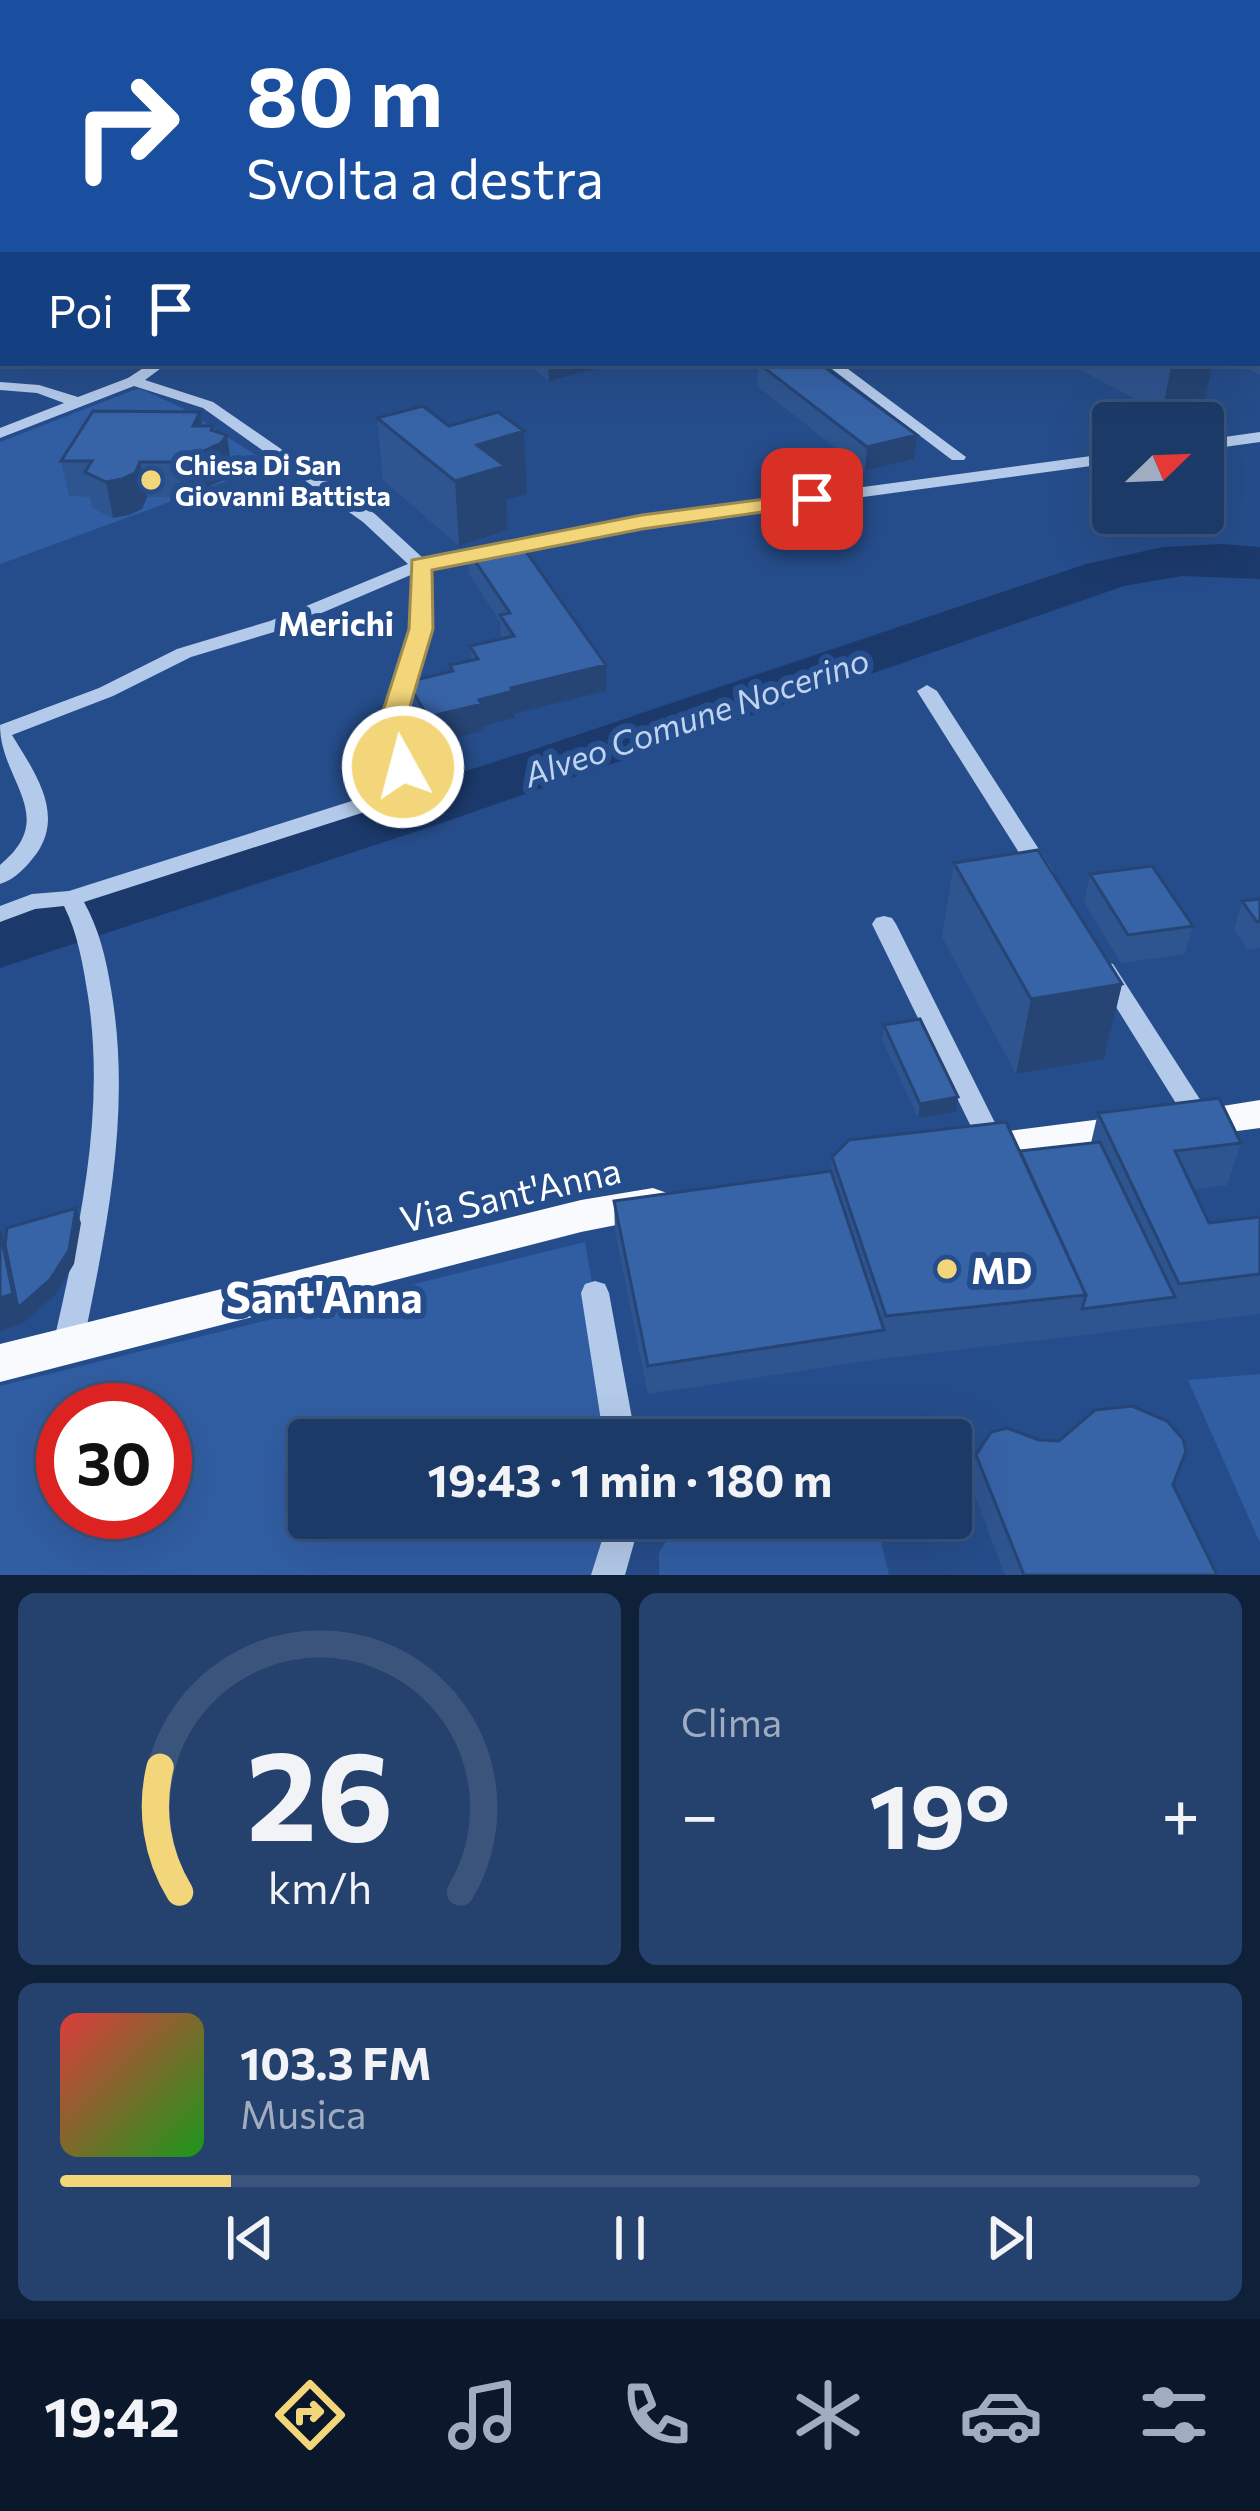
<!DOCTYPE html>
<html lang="it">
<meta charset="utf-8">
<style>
:root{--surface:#1c3a68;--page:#25416e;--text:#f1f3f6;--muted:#a0adc0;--line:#3a547c;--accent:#f3d679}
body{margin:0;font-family:Commissioner,sans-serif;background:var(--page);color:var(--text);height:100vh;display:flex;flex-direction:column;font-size:45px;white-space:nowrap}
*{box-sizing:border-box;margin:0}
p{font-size:39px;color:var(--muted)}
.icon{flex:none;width:66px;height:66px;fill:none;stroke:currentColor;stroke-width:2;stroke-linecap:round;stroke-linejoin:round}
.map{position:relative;height:1575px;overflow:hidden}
.details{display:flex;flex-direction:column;gap:18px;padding:18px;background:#0f2039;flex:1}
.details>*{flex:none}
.banner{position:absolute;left:0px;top:0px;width:1260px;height:366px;box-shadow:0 12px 48px #0002,0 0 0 3px var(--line);background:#1a4fa0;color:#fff;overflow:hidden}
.needle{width:78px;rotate:67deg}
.controls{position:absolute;left:1092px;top:402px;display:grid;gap:24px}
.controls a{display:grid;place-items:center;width:132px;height:132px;border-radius:12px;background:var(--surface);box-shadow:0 12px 48px #0002,0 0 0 3px var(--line);font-size:60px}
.speed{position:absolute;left:36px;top:1383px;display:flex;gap:24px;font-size:60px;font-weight:700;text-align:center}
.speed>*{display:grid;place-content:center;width:156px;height:156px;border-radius:50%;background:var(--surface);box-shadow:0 12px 48px #0002,0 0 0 3px var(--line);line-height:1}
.speed .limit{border:18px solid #d22;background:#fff;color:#111}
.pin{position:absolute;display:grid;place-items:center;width:102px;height:102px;color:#fff;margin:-51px;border-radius:24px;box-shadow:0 6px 18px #0006}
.me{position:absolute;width:132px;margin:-66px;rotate:353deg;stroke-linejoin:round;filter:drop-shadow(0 0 9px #0008)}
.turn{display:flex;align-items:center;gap:42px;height:252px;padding:0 48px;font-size:54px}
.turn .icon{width:156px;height:156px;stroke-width:2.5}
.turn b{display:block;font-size:84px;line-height:102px}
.then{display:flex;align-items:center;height:114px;padding:0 48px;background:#0003;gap:24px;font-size:45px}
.big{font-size:90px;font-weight:700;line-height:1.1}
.details .widget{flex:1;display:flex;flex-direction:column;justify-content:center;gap:18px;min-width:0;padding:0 42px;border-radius:18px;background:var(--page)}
.details .dial{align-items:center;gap:0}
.dial svg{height:312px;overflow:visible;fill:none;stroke:var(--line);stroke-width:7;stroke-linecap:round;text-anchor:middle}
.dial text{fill:var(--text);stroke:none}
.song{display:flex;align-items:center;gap:36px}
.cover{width:144px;height:144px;border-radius:18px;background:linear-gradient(135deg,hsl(0 70% 55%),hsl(120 70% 35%))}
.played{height:12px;border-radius:6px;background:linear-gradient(90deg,var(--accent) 15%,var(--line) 15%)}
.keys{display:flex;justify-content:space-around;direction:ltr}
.heat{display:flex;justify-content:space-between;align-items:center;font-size:66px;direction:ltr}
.details .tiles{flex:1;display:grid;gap:18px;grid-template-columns:1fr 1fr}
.widget:last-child{grid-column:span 2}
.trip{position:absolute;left:288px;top:1419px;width:684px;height:120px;border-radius:12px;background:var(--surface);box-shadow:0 12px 48px #0002,0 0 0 3px var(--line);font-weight:700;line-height:120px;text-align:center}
.dock{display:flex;height:192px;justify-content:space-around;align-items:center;background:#0b172a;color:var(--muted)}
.dock .icon{width:84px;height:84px}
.dock .selected{color:var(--accent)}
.dock b{font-size:54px;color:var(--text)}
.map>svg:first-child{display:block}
.green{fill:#315ea3;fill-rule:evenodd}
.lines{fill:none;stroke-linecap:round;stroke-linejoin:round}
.river{fill:#1b396b;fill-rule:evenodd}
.minor{fill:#b4caea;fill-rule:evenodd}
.major{fill:#f8fafe;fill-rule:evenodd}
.wall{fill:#2f5590}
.shaded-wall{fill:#264575}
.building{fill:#3763a7;stroke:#264575;stroke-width:3}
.route{fill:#f3d679;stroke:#9e8b4f;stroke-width:3}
.poi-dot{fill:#f3d679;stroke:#264d8b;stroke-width:4.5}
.labels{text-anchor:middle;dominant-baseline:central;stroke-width:12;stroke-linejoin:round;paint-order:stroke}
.far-poi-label{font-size:27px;font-weight:bold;fill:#fff;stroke:#264d8b;text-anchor:start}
.neighbourhood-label{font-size:33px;font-weight:bold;fill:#fff;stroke:#264d8b}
.water-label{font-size:33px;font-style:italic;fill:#c0d4f1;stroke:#264d8b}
.near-street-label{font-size:36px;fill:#fff;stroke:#264d8b}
.near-poi-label{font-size:36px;font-weight:bold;fill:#fff;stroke:#264d8b;text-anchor:start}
.near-quarter-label{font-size:42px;font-weight:bold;fill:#fff;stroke:#264d8b}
</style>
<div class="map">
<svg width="1260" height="1575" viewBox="0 0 1260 1575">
<rect width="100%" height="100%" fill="#264d8b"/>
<!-- green -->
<path class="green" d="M139 388 182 408 271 465 0 564V442Z
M585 1242 619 1440H309V1518H624L591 1575H0V1386ZM63 1410H165V1512H63Z
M1260 1374V1543L1188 1380Z
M680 1518H875L889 1575H659V1553Z"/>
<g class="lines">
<!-- river -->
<path class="river" d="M1221 544 1260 547V579L1182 576 1124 586 439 824 0 968V919L532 750 1086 564 1163 547Z"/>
<!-- minor -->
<path class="minor" d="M3 6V13L0 14V7Z
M151 363H168L145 380 213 402 375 514 424 559 642 517 1113 453V463L642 527 430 568 433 581 430 629 400 730 413 767 403 789 374 809 84 902C99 929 106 958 111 989 132 1110 107 1227 83 1345L78 1354 68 1358 58 1354 53 1345C79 1230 106 1114 88 996 83 965 78 934 64 906L35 909 0 922V906L32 894 69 891 358 799 387 781 393 767 380 730 412 629 413 574 284 629 191 657 113 696 12 735C33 770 65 812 37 853 27 866 16 879 0 884V865C60 816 0 781 0 725L99 688 177 649 270 621 408 564 363 522 203 408 134 386 0 438V428L64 403 37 393 0 390V382L39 385 78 397 128 378Z
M824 363H840L966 457 964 460H952Z
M1260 432V442L1203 450V440Z
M927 685 937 691 1051 868 1054 873 1051 878H1035L917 691Z
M884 916 892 918 896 924 1007 1147 1003 1154 994 1157 985 1154 981 1147 872 924 876 918Z
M1105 962 1113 964 1210 1115 1214 1122 1210 1129 1201 1132 1192 1129 1093 970 1097 964Z
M595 1281 605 1284 609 1293 636 1440H604L581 1293 585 1284Z
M609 1518H641L625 1575H591Z"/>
<!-- major -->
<path class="major" d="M1260 1100V1128L1192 1137 1179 1133 1173 1123 1179 1113Z
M1133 1115 1146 1120 1152 1130 1146 1140 1133 1145 978 1165 965 1161 959 1150 965 1139 978 1135Z
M653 1188 667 1193 673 1204 667 1215 581 1232 0 1382V1344L581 1200Z"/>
</g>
<!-- wall -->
<path class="wall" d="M551 0H612V2L624 3H551Z
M768 0H890V3H768Z
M1009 0H1094L1093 3H989L1009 2Z
M1230 0H1260V21L1257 30V3H1234Z
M1257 285 1260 286V375L1235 363H1257Z
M526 363H618L549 381Z
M758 363 914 459 865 471 757 386Z
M1067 363H1213L1205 399 1162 413Z
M200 412 202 426H213L232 470 227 478 185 497H147L142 509 129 515 113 518 92 508 90 497 69 496 61 461Z
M377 418 527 494 506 500 508 530 459 546 383 480Z
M467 549 606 691 514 714V718L483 726 484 731 430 744 410 708 407 682 450 672V665L471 660 470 646 501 639 500 622 469 574Z
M954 863 1122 984 1104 1059 1016 1074 942 937Z
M1090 874 1193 926 1185 954 1121 963 1084 902Z
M1260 899V948L1248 950 1234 930 1242 901Z
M884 1025 958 1097 956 1112 918 1118 882 1040Z
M1098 1113 1241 1143 1227 1185 1193 1190 1209 1223 1260 1217V1314L880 1359 648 1394 615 1231 614 1201 831 1171 832 1157 1020 1151 1091 1143Z
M1039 1440 1173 1486 1217 1575H1005L970 1483 976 1455Z"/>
<!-- shaded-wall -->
<path class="shaded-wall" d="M114 0H146V1L114 3Z
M436 0H465L442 3H436Z
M566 0H581V3H566Z
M785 0H890V3H785Z
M1030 0H1094L1093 3H1029Z
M0 96H3V123H0Z
M3 255V297H0V256Z
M548 363H618L549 381Z
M1172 363H1213L1205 399 1162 413Z
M200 412 206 447 213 426 216 445 227 435 232 470 227 478 185 497 179 462Z
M524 431 527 494 506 500 508 530 459 546 455 481 477 445Z
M917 435 914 459 865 471 867 447Z
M140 462 147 497 142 509 129 515 113 518 106 482Z
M606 665V691L514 714V718L483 726 484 731 430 744 428 717 511 688Z
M1122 984 1104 1059 1016 1074 1031 999Z
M958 1097 956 1112 918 1118 920 1104Z
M76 1208 81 1223 74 1264 55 1295 23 1323 0 1331V1231L11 1260Z"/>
<!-- building -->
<path class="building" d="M585 0H600L604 3 620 1 624 3H590Z
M1138 0H1151L1160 3H1116Z
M1184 0H1216L1194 3Z
M0 55 3 57V96H0Z
M1257 162H1260V197L1257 195Z
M3 176V255L0 256V177Z
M1257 285 1260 286V311L1257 310Z
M758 363H819L917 435 867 447Z
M423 406 449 426 498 412 524 431 477 445 505 466 455 481 377 418Z
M93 411 200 412 193 426H213L211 430 227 435 221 443 179 462H140L135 473 122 479 106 482 85 472 92 461H61Z
M517 539 606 665 511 688 513 691 479 700 482 704 428 717 407 682 453 671 450 665 478 659 470 646 514 636 500 615 510 613 467 549Z
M1038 850 1122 984 1031 999 954 863Z
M1152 866 1193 926 1128 935 1090 874Z
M1260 899V921L1257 922 1242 901Z
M920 1019 958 1097 920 1104 884 1025Z
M1219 1098 1241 1143 1175 1151 1209 1223 1260 1217V1274L1179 1284 1098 1113Z
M1006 1122 1086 1295 886 1316 832 1157 849 1140Z
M1100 1142 1175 1297 1082 1309 1086 1295 1020 1151Z
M831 1171 884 1330 648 1366 614 1201Z
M76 1208 69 1250 50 1280 18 1308 5 1245 7 1228Z
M0 1231 13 1294 0 1298Z
M1132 1406 1167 1421 1183 1439 1186 1451 1173 1485 1217 1575H1024L976 1455 991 1432 1007 1428 1039 1440 1059 1441 1095 1410Z"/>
<!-- route -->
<path class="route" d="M812 493 819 495V504L642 529 432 570 433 629 403 730 416 767 403 775 389 767 377 730 409 629 412 560 642 515Z"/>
<!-- markers -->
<g class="poi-dot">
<circle cx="151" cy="480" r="12"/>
<circle cx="947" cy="1269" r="12"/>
</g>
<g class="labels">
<!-- far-poi labels -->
<g class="far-poi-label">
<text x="175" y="464">Chiesa Di San<tspan x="175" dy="31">Giovanni Battista</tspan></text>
</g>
<!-- neighbourhood labels -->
<g class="neighbourhood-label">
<text x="336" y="622">Merichi</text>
</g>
<!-- water labels -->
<g class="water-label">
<text transform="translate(696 716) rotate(-19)">Alveo Comune Nocerino</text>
</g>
<!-- near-street labels -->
<g class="near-street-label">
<text transform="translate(510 1193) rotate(-13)">Via Sant'Anna</text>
</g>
<!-- near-poi labels -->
<g class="near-poi-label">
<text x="971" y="1269">MD</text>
</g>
<!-- near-quarter labels -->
<g class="near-quarter-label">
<text x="324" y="1296">Sant'Anna</text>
</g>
</g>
</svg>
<div class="controls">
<a><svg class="needle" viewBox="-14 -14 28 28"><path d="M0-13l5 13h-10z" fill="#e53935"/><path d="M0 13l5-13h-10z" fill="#a0adc0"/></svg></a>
</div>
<div class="speed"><div class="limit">30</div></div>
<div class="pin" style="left:812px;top:499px;background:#d93025"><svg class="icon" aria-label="arrive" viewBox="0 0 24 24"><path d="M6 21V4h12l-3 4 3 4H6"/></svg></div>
<svg class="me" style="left:403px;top:767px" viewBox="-20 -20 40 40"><circle r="17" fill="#f3d679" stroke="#fff" stroke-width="3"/><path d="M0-11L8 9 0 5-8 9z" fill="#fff"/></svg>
<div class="trip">19:43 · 1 min · 180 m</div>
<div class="banner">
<div class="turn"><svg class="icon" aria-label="right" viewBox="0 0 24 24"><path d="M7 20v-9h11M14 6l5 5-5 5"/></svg><div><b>80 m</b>Svolta a destra</div></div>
<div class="then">Poi<svg class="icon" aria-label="arrive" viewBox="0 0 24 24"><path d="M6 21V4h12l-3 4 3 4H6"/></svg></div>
</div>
</div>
<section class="details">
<div class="tiles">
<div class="widget dial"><svg viewBox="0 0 100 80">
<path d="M14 69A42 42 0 1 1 86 69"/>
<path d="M14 69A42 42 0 0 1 9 37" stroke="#f3d679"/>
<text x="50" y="56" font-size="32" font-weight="700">26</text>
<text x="50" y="72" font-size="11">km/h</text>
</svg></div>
<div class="widget"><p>Clima</p>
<div class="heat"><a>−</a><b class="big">19°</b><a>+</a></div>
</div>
<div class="widget">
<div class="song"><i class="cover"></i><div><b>103.3 FM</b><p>Musica</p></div></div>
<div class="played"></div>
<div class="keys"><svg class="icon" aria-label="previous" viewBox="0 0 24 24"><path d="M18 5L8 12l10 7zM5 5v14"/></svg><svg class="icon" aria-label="pause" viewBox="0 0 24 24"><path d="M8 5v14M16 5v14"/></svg><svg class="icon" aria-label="next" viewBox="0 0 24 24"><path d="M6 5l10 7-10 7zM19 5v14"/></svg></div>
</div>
</div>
</section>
<nav class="dock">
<b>19:42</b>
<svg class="icon selected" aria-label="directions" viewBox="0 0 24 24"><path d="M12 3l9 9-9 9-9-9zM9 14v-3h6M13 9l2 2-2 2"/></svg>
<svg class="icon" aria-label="music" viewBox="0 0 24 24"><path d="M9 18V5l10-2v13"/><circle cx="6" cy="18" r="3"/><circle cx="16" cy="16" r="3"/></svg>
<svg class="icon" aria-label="phone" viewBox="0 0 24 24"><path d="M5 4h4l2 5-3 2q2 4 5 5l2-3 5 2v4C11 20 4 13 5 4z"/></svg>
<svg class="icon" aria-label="climate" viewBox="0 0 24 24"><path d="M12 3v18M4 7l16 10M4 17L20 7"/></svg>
<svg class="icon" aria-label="car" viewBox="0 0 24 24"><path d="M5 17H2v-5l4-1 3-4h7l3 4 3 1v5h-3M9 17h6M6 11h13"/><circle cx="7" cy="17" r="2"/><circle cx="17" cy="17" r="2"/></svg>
<svg class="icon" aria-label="filters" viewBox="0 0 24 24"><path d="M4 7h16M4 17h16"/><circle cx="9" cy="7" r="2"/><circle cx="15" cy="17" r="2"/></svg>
</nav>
